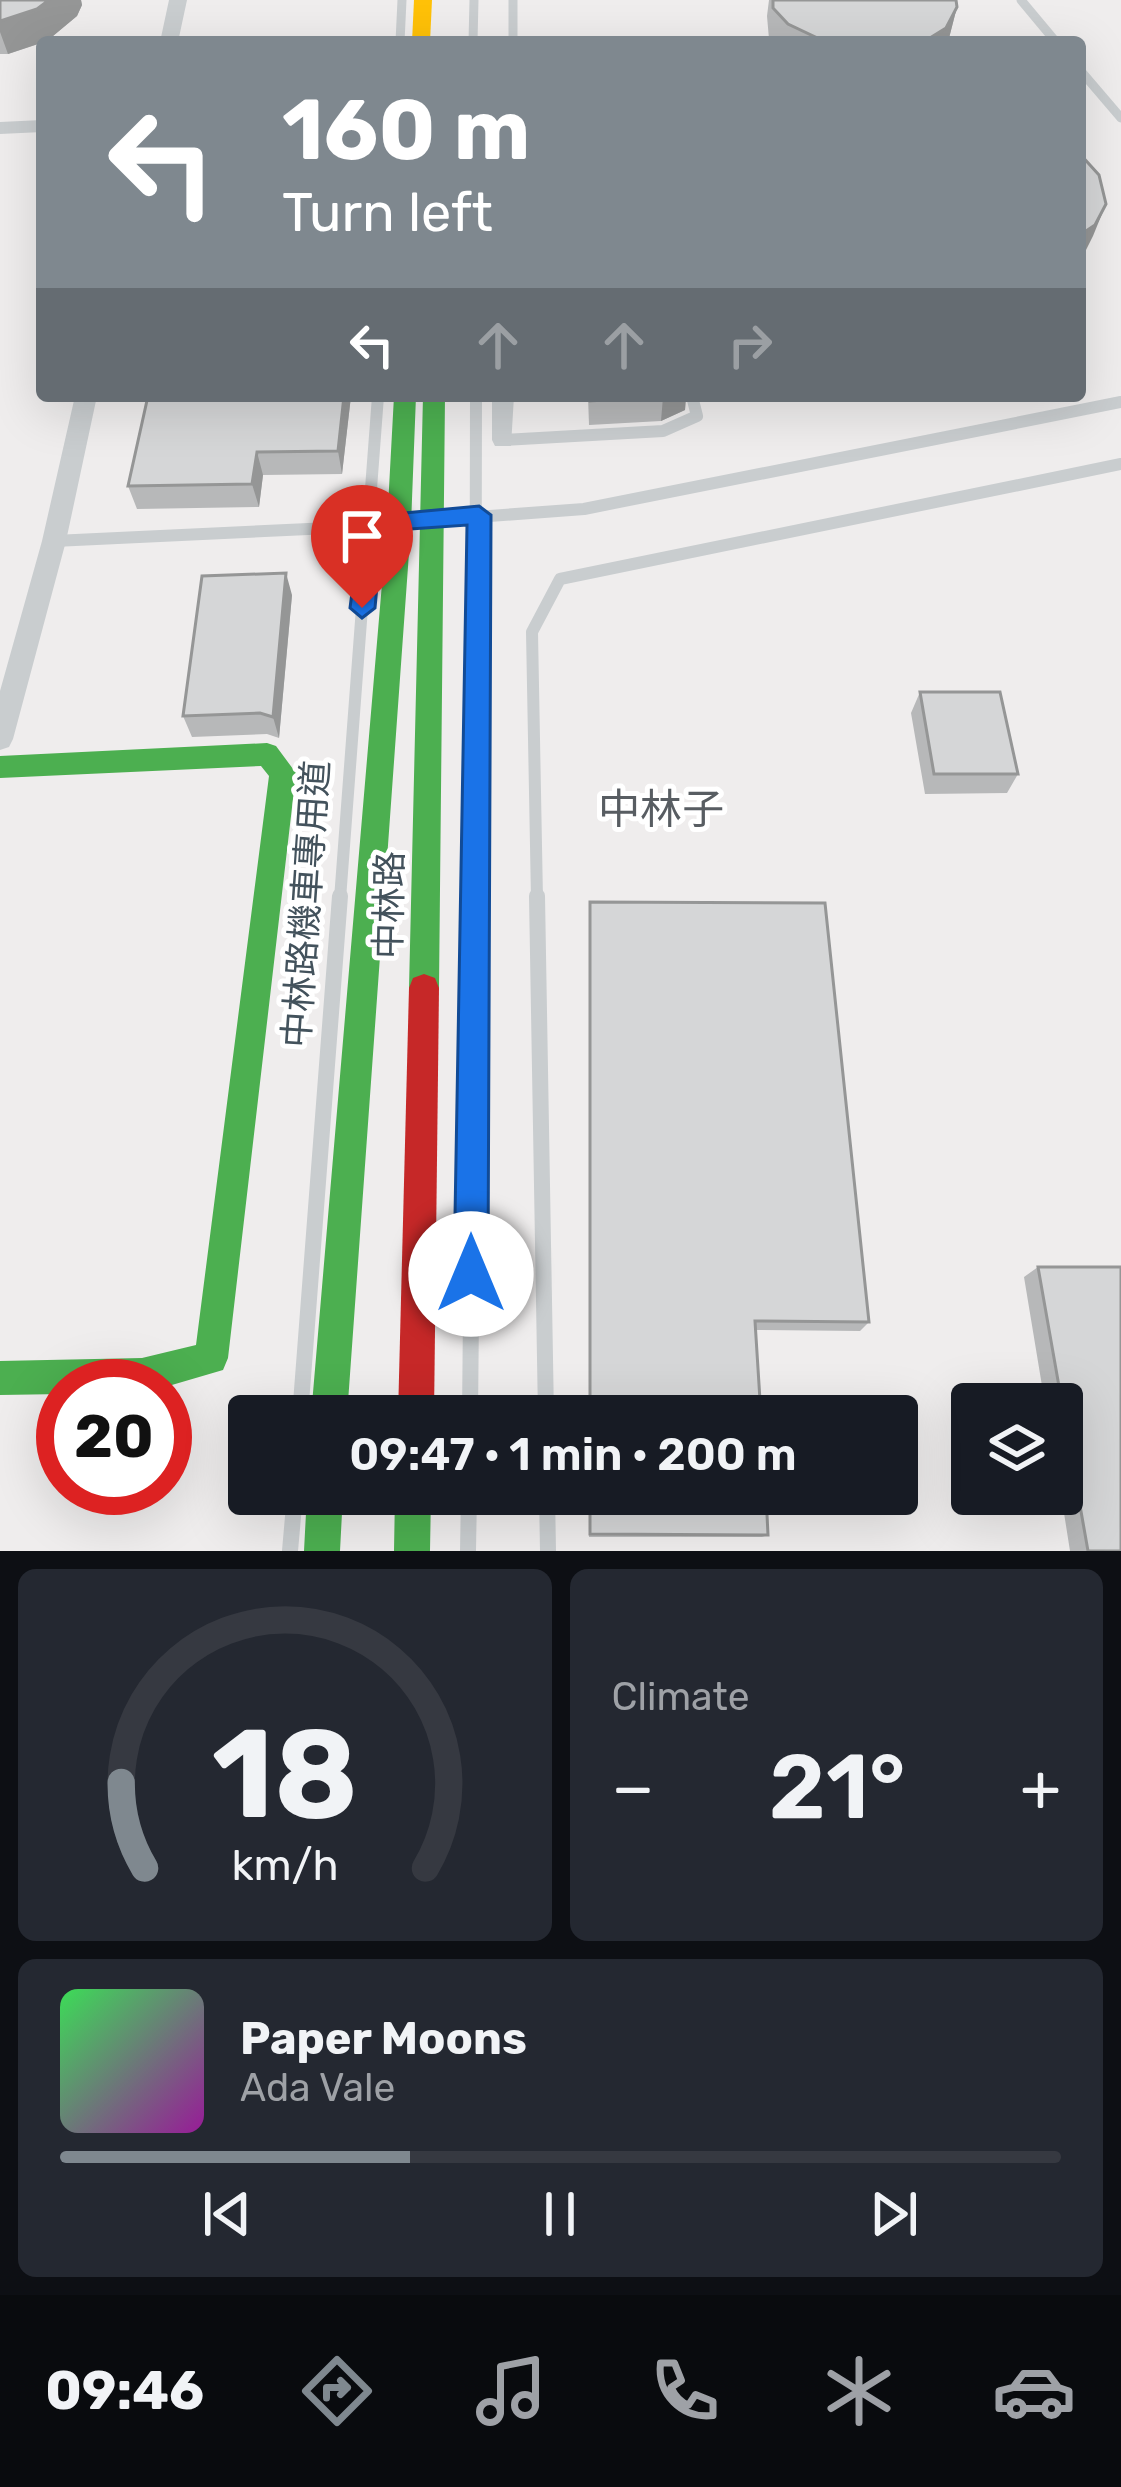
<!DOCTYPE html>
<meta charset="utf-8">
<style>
:root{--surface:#171b24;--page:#242831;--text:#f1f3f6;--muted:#9ea1a6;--line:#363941;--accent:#7f888f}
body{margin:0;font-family:Rubik,"Noto Sans TC",sans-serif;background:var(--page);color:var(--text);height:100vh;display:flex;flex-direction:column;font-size:45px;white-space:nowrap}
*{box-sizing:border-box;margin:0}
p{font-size:39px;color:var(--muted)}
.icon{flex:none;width:66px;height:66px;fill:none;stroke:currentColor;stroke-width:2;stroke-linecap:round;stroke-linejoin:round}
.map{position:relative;height:1551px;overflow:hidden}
.drawer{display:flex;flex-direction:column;gap:18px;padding:18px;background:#0d0f14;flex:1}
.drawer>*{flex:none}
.guide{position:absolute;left:36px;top:36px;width:1050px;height:366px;border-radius:12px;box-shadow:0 12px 48px #0002;background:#7f888f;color:#fff;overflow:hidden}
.tools{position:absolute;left:951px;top:1383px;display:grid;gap:24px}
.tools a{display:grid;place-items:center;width:132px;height:132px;border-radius:12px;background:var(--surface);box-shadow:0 12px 48px #0002;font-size:60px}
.speed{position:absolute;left:36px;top:1359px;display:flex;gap:24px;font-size:60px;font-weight:700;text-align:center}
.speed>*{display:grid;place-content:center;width:156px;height:156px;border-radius:50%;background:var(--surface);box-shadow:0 12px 48px #0002;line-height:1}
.speed .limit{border:18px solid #d22;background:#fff;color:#111}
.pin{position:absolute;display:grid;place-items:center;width:102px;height:102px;color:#fff;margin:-123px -51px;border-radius:50% 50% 50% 0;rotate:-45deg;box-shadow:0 0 12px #0007}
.pin .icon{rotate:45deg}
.me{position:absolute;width:132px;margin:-66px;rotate:0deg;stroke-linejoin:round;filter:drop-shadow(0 0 9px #0008)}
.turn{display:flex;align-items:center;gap:42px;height:252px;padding:0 48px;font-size:54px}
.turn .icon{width:156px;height:156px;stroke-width:2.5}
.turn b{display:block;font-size:84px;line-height:102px}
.lanes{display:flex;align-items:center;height:114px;padding:0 48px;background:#0003;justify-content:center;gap:60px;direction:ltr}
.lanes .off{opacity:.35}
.big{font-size:90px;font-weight:600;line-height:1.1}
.drawer .widget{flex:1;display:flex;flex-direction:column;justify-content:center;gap:18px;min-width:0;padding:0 42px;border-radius:18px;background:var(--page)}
.drawer .dial{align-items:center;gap:0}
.dial svg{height:312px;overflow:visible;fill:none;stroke:var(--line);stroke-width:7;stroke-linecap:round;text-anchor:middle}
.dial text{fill:var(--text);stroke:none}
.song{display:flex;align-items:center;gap:36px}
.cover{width:144px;height:144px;border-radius:18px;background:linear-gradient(135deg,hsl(130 70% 55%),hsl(300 70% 35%))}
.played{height:12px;border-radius:6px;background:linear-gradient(90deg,var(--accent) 35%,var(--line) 35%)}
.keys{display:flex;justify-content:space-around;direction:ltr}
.heat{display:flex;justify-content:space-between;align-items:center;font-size:66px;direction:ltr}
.drawer .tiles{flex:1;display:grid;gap:18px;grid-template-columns:1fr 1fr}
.widget:last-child{grid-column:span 2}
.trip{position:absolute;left:228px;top:1395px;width:690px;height:120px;border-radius:12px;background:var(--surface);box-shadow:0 12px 48px #0002;font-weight:600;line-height:120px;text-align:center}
.tabs{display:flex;height:192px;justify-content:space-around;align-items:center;background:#090b0e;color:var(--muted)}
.tabs .icon{width:84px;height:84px}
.tabs .current{color:var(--accent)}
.tabs b{font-size:54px;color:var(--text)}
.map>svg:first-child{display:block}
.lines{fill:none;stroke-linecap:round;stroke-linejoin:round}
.lane-far2{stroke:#c9cdcf;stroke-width:9}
.lane-far1{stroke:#c9cdcf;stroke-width:12}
.lane{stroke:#c9cdcf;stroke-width:16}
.street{fill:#c9cdcf;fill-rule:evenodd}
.fast{fill:#4caf50;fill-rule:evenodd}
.slow{fill:#ffc107;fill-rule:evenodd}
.jam{fill:#c62828;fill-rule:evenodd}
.wall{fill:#b7b8b9}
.shaded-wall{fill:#959696}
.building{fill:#d5d6d7;stroke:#959696;stroke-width:3}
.route{fill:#1a73e8;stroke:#114b97;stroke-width:3}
.labels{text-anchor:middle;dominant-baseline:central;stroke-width:10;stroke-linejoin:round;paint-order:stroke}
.street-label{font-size:36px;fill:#43525c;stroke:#fff}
.quarter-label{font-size:42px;fill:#585d62;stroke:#fff}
</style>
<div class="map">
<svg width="1121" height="1551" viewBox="0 0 1121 1551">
<rect width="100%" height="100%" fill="#efeded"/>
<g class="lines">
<!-- lane-far2 -->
<path class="lane-far2" d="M513 0V42
M1021 0 1056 42
M400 42 402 0
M473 42 474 0
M1080 70 1121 118"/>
<!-- lane-far1 -->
<path class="lane-far1" d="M503 440 663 431 697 416 692 396
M435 520 584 509 1121 402
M54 541 395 525
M340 899 378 396
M475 899 476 396
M537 899 532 632 560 579 1121 464"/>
<!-- lane -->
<path class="lane" d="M537 896 546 1416
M300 1416 340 896
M470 1416 475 896
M547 1494 548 1551
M290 1551 295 1494
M468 1551 469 1494"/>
<!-- street -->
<path class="street" d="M169 0H187L178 42H160Z
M42 120V132L0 134V122Z
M75 396H97L66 541 13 739 9 747 0 750V691L42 541Z
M492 396H514L511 446H495L492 440Z"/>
<!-- fast -->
<path class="fast" d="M394 396H416L411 525 347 1416H311L387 525Z
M423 396H445L439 988 435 998 424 1002 413 998 409 988Z
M267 743 276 746 296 773 228 1358 223 1370 165 1387 63 1386V1394L0 1395V1361L142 1358 196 1345 269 776 261 766 0 778V756Z
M307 1494H343L340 1551H304Z
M395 1494H431L430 1551H394Z"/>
<!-- slow -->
<path class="slow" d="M414 0H432L430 42H412Z"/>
<!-- jam -->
<path class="jam" d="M424 974 435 978 439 988 434 1416H398L409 988 413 978Z"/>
</g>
<!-- wall -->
<path class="wall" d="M0 0H81L82 5 77 16 47 41 8 54H0Z
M769 0H956L957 7 948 42H772L769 39 767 16Z
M351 396 342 474 263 475 259 507 137 509 128 486Z
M588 396H686L685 410 661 421 589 425Z
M292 595 279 738 267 734 192 737 183 716Z
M920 692 1018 774 1007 793 925 794 911 713Z
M589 920 869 1322 860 1331 755 1330 761 1416H589Z
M1038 1267 1121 1551H1070L1061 1494 1062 1404H1045L1024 1277Z
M589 1494H766L768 1535 762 1537H589Z"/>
<!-- shaded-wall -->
<path class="shaded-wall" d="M49 0H81L82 5 77 16 47 41 8 54 0 32V21Z
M957 7 948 42H919Z
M1106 204 1093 236 1083 256 1080 258V235Z
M344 396H351L342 474 338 451Z
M686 396 685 410 661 421 663 397Z
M257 452 263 475 259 507 252 484Z
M286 573 292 595 279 738 273 717Z"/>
<!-- building -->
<path class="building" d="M0 0H49L37 9 0 21Z
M773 0H956L957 7 946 28 925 41 826 42 788 24 773 8Z
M1080 154 1099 175 1106 204 1095 225 1080 235Z
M148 396H344L338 451 257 452 252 484 128 486Z
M589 396H664L590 401Z
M286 573 273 717 260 713 183 716 202 576Z
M920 692H1000L1018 774H934Z
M590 902 825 903 869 1322 755 1321 761 1416H590Z
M1038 1267H1121V1551H1088Z
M590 1494H766L768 1535 590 1534Z"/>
<!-- route -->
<path class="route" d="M479 506 491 515 488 1274 483 1286 471 1291 459 1286 454 1274 467 525 382 531 375 608 362 618 350 608 362 517Z"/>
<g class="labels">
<!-- street labels -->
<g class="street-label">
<text transform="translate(306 904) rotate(-86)">中林路機車專用道</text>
<text transform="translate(389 905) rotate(-89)">中林路</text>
</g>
<!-- quarter labels -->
<g class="quarter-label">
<text x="661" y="810">中林子</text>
</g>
</g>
</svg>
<div class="tools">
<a><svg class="icon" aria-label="layers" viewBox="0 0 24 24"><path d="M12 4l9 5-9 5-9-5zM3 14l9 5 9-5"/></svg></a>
</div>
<div class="speed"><div class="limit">20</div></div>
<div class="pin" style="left:362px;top:608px;background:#d93025"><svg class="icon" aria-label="arrive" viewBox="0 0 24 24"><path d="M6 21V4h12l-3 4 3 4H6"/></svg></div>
<svg class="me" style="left:471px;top:1274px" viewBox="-20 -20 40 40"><circle r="19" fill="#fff"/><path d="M0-13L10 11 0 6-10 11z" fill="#1a73e8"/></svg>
<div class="trip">09:47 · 1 min · 200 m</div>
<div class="guide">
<div class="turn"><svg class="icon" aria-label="left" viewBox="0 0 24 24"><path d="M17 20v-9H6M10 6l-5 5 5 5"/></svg><div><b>160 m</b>Turn left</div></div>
<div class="lanes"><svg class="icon" aria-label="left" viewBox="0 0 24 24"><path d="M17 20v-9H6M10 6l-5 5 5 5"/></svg><svg class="icon off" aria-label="ahead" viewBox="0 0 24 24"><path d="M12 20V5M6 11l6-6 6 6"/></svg><svg class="icon off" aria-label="ahead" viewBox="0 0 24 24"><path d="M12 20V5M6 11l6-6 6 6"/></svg><svg class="icon off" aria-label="right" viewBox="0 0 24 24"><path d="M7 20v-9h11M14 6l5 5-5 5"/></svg></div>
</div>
</div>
<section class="drawer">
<div class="tiles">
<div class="widget dial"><svg viewBox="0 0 100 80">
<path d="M14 69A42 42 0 1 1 86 69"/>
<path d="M14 69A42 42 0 0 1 8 47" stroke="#7f888f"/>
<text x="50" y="56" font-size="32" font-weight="700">18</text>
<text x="50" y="72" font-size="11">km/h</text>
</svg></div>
<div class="widget"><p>Climate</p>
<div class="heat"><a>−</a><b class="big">21°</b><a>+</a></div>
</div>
<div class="widget">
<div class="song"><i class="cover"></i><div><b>Paper Moons</b><p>Ada Vale</p></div></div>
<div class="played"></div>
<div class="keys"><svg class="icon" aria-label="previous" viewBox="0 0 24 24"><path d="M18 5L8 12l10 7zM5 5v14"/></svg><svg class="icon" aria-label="pause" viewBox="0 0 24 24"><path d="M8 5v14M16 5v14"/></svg><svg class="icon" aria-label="next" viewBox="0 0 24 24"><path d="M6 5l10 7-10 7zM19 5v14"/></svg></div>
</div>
</div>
</section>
<nav class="tabs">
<b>09:46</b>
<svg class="icon current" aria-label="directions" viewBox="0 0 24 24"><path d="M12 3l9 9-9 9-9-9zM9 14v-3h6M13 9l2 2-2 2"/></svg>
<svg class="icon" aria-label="music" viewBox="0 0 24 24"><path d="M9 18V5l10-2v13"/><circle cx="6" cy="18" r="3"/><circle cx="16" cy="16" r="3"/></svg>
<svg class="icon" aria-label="phone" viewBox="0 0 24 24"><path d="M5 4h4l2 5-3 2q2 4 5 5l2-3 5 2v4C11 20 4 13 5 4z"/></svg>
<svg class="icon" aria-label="climate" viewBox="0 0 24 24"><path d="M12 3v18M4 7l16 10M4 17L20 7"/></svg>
<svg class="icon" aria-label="car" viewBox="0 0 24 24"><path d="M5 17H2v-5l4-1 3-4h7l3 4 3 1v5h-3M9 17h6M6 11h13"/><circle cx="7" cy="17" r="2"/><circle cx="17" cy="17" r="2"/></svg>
</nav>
